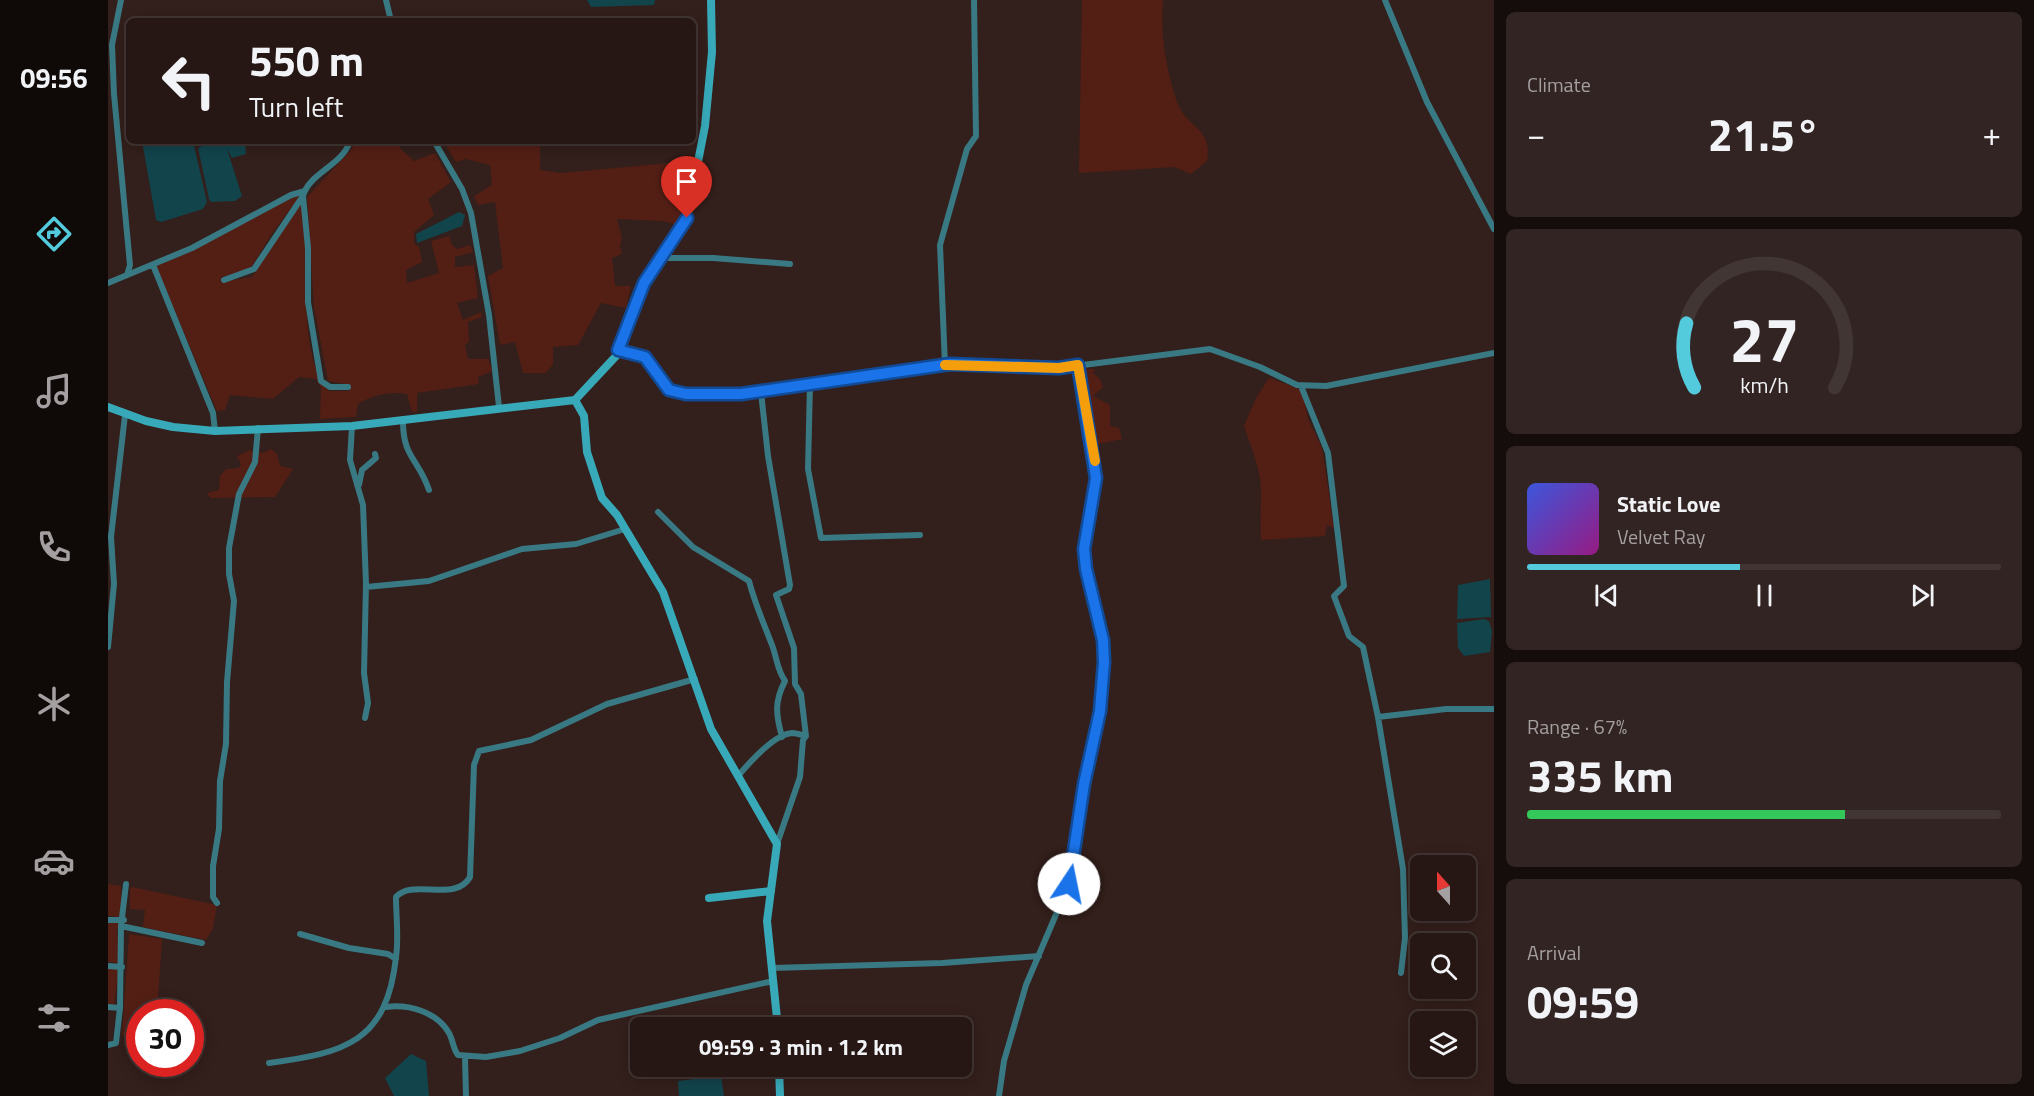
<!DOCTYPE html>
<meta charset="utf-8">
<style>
:root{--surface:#261714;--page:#322422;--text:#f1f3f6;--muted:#a49fa0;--line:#423634;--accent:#54cadd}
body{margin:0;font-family:"Titillium Web",sans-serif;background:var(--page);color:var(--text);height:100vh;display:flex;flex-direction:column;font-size:22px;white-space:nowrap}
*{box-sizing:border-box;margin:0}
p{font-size:20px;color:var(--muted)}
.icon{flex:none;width:33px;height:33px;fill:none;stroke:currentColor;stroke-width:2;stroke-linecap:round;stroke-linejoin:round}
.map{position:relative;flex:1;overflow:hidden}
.drawer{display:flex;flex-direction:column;gap:12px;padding:12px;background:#150d0b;width:540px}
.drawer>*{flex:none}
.guide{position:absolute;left:18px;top:18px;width:570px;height:126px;border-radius:9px;box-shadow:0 3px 15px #0003,0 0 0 2px var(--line);background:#261714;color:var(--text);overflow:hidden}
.needle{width:39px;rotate:339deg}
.tools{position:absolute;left:1302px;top:855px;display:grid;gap:12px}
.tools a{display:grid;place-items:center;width:66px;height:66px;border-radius:9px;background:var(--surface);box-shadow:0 3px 15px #0003,0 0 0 2px var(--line);font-size:30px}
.speed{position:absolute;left:18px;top:999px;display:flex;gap:12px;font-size:30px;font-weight:700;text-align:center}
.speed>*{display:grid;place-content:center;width:78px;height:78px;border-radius:50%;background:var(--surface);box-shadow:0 3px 15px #0003,0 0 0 2px var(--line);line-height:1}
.speed .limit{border:9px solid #d22;background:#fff;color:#111}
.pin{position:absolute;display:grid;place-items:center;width:51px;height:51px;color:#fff;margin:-62px -26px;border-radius:50% 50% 50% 0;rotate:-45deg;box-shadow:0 0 6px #0007}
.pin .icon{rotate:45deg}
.me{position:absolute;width:66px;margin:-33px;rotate:11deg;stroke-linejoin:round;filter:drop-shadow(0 0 4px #0008)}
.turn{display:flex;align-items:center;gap:21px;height:126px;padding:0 24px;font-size:27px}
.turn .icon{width:78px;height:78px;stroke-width:2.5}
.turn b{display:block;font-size:42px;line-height:51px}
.big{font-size:45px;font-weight:700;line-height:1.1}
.drawer .tile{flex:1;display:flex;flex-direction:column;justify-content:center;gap:9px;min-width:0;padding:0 21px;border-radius:9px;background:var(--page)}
.drawer .dial{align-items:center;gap:0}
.dial svg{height:156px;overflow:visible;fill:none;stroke:var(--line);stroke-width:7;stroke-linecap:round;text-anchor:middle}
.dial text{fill:var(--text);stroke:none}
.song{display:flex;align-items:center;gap:18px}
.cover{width:72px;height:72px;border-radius:9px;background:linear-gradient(135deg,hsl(230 70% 55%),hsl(310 70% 35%))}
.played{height:6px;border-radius:3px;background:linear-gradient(90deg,var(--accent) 45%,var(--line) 45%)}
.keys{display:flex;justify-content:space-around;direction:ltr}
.heat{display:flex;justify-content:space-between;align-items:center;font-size:33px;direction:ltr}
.charge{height:9px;border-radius:4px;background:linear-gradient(90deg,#34c759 67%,var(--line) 0)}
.trip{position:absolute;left:522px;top:1017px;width:342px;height:60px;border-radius:9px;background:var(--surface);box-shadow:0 3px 15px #0003,0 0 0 2px var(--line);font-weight:700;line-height:60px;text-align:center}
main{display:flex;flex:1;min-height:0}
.dock{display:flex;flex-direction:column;width:108px;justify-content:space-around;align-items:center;background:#0f0908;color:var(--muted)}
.dock .icon{width:42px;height:42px}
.dock .current{color:var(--accent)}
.dock b{font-size:27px;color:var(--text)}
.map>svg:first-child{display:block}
.green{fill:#531f15}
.water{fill:#12444c}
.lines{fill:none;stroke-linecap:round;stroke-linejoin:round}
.street{stroke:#397983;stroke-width:6}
.secondary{stroke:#38a9b9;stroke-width:8}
.route-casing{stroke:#114b97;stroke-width:15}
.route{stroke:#1a73e8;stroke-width:10}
.slow{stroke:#f59e0b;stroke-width:10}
</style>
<main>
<nav class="dock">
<b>09:56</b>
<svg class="icon current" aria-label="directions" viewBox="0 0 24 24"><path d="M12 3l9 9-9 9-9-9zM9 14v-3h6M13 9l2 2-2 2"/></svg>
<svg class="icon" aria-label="music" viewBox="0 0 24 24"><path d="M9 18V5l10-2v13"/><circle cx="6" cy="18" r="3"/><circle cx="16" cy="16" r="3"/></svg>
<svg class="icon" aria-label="phone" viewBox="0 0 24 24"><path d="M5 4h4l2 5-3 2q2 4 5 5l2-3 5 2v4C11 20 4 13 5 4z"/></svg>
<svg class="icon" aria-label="climate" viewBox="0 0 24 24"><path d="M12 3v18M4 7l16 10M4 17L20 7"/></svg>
<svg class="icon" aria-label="car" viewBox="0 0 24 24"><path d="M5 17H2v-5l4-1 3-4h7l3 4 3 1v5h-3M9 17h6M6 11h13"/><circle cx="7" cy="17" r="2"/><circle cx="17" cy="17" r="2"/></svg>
<svg class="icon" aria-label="filters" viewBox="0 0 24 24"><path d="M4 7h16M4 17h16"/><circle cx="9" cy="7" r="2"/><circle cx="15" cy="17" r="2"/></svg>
</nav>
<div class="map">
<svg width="1386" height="1096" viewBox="0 0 1386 1096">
<rect width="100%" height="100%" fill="#331f1b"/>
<!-- green -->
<path class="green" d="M974 0H1055C1052 34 1058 70 1069 102 1079 129 1105 127 1099 161L1083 174 1066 167 971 173Z
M247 141H292V148L306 161 327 153 343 182 320 199 326 215 306 232V243L311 247 314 262 298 270 299 283 331 273 323 241 341 236 344 245 349 249 362 245 365 252 347 257V267L366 265 370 298 349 303 355 320 373 312 374 317 360 322 361 342 357 345 360 359H380L385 371 370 377 371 384 309 393V412H304L299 394C282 391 265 395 250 404L248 417 212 419 213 388 208 379 191 377 165 399 122 395 117 410 109 411 48 266 82 252 183 197 193 195 165 232 142 269 114 277 112 282 144 277 194 201C195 217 198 232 198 248 199 287 193 362 221 391H241L243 385 220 381 206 307 199 197 244 149Z
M335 141H432V170L453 173 562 163 563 173 581 178 578 204 570 225 555 221 509 219 514 238 512 246 514 254 504 258 507 286H523L518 308 493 303 470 345 445 347V365L437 373H415L407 342 392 345 380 276 395 268 387 202 370 205 366 196 384 185 382 165 358 159 348 162Z
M975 369H987L985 373 992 379 995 387 985 396 1002 405V426L1011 428 1014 439 986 445Z
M1161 378 1194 390 1200 419 1214 448 1226 528 1219 525 1217 536 1153 540C1152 523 1153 508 1153 491 1153 470 1143 447 1136 426L1148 398Z
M163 449 169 454 172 466 185 469 167 497 103 498 99 493 111 490 112 476 118 469 131 468 133 464 129 456 142 450 155 453Z
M0 884 13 886V917L0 916Z
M24 887 109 905 105 928 98 940 35 927 37 910 22 909V889Z
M0 922 12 923 9 929 11 963 0 962Z
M21 934 54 939 49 1012H32L31 1034 14 1036Z
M0 969H11L6 1005 0 1004Z"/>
<!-- water -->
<path class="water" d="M479 0H547L546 5 483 7Z
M34 141H85L99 202 95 209 53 222 48 220Z
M105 141H137L138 154 124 158 119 149 134 196 127 201 103 202 101 199 90 148Z
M351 212 357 215 354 226 309 243 308 234Z
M1382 579 1383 617 1349 619 1350 585Z
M1376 619 1381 621 1384 631 1382 652 1356 656 1350 648 1349 623Z
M303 1054 318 1061 321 1096H286L277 1078Z
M613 1076 616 1096H571L570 1081Z"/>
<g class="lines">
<!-- street -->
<path class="street" d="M13 0 4 45 6 94 22 265 19 275
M278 0 283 21
M1277 0 1319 102 1386 229
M326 141 354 189 363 213 381 315 391 407
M552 258H605L682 264
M45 265 105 413 107 431
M116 280 146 269 195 196
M0 283 84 248 183 195 197 191
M510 350 537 357 561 390 578 394H633L842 364 951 368 1102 349 1152 367 1189 385 1218 386 1386 353
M837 365 832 245 859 149 868 136 866 0
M702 383 700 469 713 538 812 535
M1193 386 1220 453 1236 586 1226 596 1241 636 1255 647 1270 717
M240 387H222L213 381 200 302V248L195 196C201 173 235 165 242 141
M653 392 660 456 682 585 681 589 668 595 686 648 687 684 693 694 698 736 695 740 692 777 669 844
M295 421C295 458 310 458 321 490
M244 426 242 460 255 505 258 584 256 673 260 703 257 718
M251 485 254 470 268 458 267 454
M550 512 585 547 641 581C647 604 656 624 664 645 669 658 669 670 677 681 666 702 668 715 674 737
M0 537H3L17 415
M258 587 321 581 414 549 468 544 517 529
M0 647 6 584 3 537
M630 776C641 763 667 734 684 733 688 733 694 735 698 736
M109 903 105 897V866L111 829 112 781 118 744 119 682 126 601 121 574V548L131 494 147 462 150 428
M0 920H16
M13 926 94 943
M192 934 241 948 280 954 288 959
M0 966 14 967
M664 968 834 963 931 956
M1293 973 1297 938 1295 869 1270 717 1338 709H1386
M0 1007 12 1008
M278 1007C301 1004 329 1012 341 1033 345 1040 345 1049 350 1055L378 1057 412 1051 452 1038 490 1020 665 981
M0 1045 8 1043 12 1008 13 926 18 884
M357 1058 358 1096
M161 1063C237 1053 279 1042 288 957 291 937 288 917 288 897 304 878 348 903 362 877L366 765 371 751 423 740 499 704 587 679
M891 1096 896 1061 918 985 961 884 994 686 995 640 978 569 976 549 988 478 987 458 970 365"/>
<!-- secondary -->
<path class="secondary" d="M467 400 476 416 479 452 494 498 509 515 555 592 603 729 669 844 659 921 670 1028
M467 400 509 355 536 283 579 218 597 126 604 52 603 0
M0 407 38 421 65 427 107 431 244 426 467 400
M601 898 663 891
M671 1066 672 1096"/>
</g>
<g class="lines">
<defs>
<path id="route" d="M579 218 536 283 510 350 537 357 561 390 578 394H633L842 364 951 368 970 365 988 478 976 549 978 569 995 640 996 662 992 711 976 784 961 884"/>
</defs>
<!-- route casing -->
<use href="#route" class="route-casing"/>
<!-- route -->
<use href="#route" class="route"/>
<!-- slow -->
<path class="slow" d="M837 365 951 368 970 365 987 461"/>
</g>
</svg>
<div class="tools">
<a><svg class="needle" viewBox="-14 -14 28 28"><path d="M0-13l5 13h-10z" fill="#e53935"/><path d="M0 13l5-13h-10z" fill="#a49fa0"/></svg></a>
<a><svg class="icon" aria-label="search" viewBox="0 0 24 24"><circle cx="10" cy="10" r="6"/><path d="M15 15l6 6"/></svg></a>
<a><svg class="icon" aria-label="layers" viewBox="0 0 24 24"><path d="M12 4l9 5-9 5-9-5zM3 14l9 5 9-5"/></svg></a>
</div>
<div class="speed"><div class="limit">30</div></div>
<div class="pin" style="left:579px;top:218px;background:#d93025"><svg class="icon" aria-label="arrive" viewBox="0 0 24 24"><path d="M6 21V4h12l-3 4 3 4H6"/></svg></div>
<svg class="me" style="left:961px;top:884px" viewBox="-20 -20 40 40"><circle r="19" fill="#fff"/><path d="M0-13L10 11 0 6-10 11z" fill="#1a73e8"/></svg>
<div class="trip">09:59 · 3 min · 1.2 km</div>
<div class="guide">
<div class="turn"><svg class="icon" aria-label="left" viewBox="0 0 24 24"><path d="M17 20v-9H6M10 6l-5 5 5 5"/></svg><div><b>550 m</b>Turn left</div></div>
</div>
</div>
<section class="drawer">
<div class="tile"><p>Climate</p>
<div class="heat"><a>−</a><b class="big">21.5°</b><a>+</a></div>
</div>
<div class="tile dial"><svg viewBox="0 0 100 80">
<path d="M14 69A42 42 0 1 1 86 69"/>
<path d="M14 69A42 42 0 0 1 10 36" stroke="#54cadd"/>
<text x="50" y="56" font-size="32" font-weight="700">27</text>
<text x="50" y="72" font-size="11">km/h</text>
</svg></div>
<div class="tile">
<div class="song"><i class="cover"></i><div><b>Static Love</b><p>Velvet Ray</p></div></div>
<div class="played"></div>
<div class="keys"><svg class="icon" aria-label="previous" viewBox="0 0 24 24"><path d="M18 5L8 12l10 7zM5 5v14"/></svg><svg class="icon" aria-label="pause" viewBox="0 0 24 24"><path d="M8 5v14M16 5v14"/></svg><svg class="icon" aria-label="next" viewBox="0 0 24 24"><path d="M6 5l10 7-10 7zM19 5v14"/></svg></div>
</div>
<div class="tile"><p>Range · 67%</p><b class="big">335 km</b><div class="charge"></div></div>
<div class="tile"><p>Arrival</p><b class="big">09:59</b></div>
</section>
</main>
